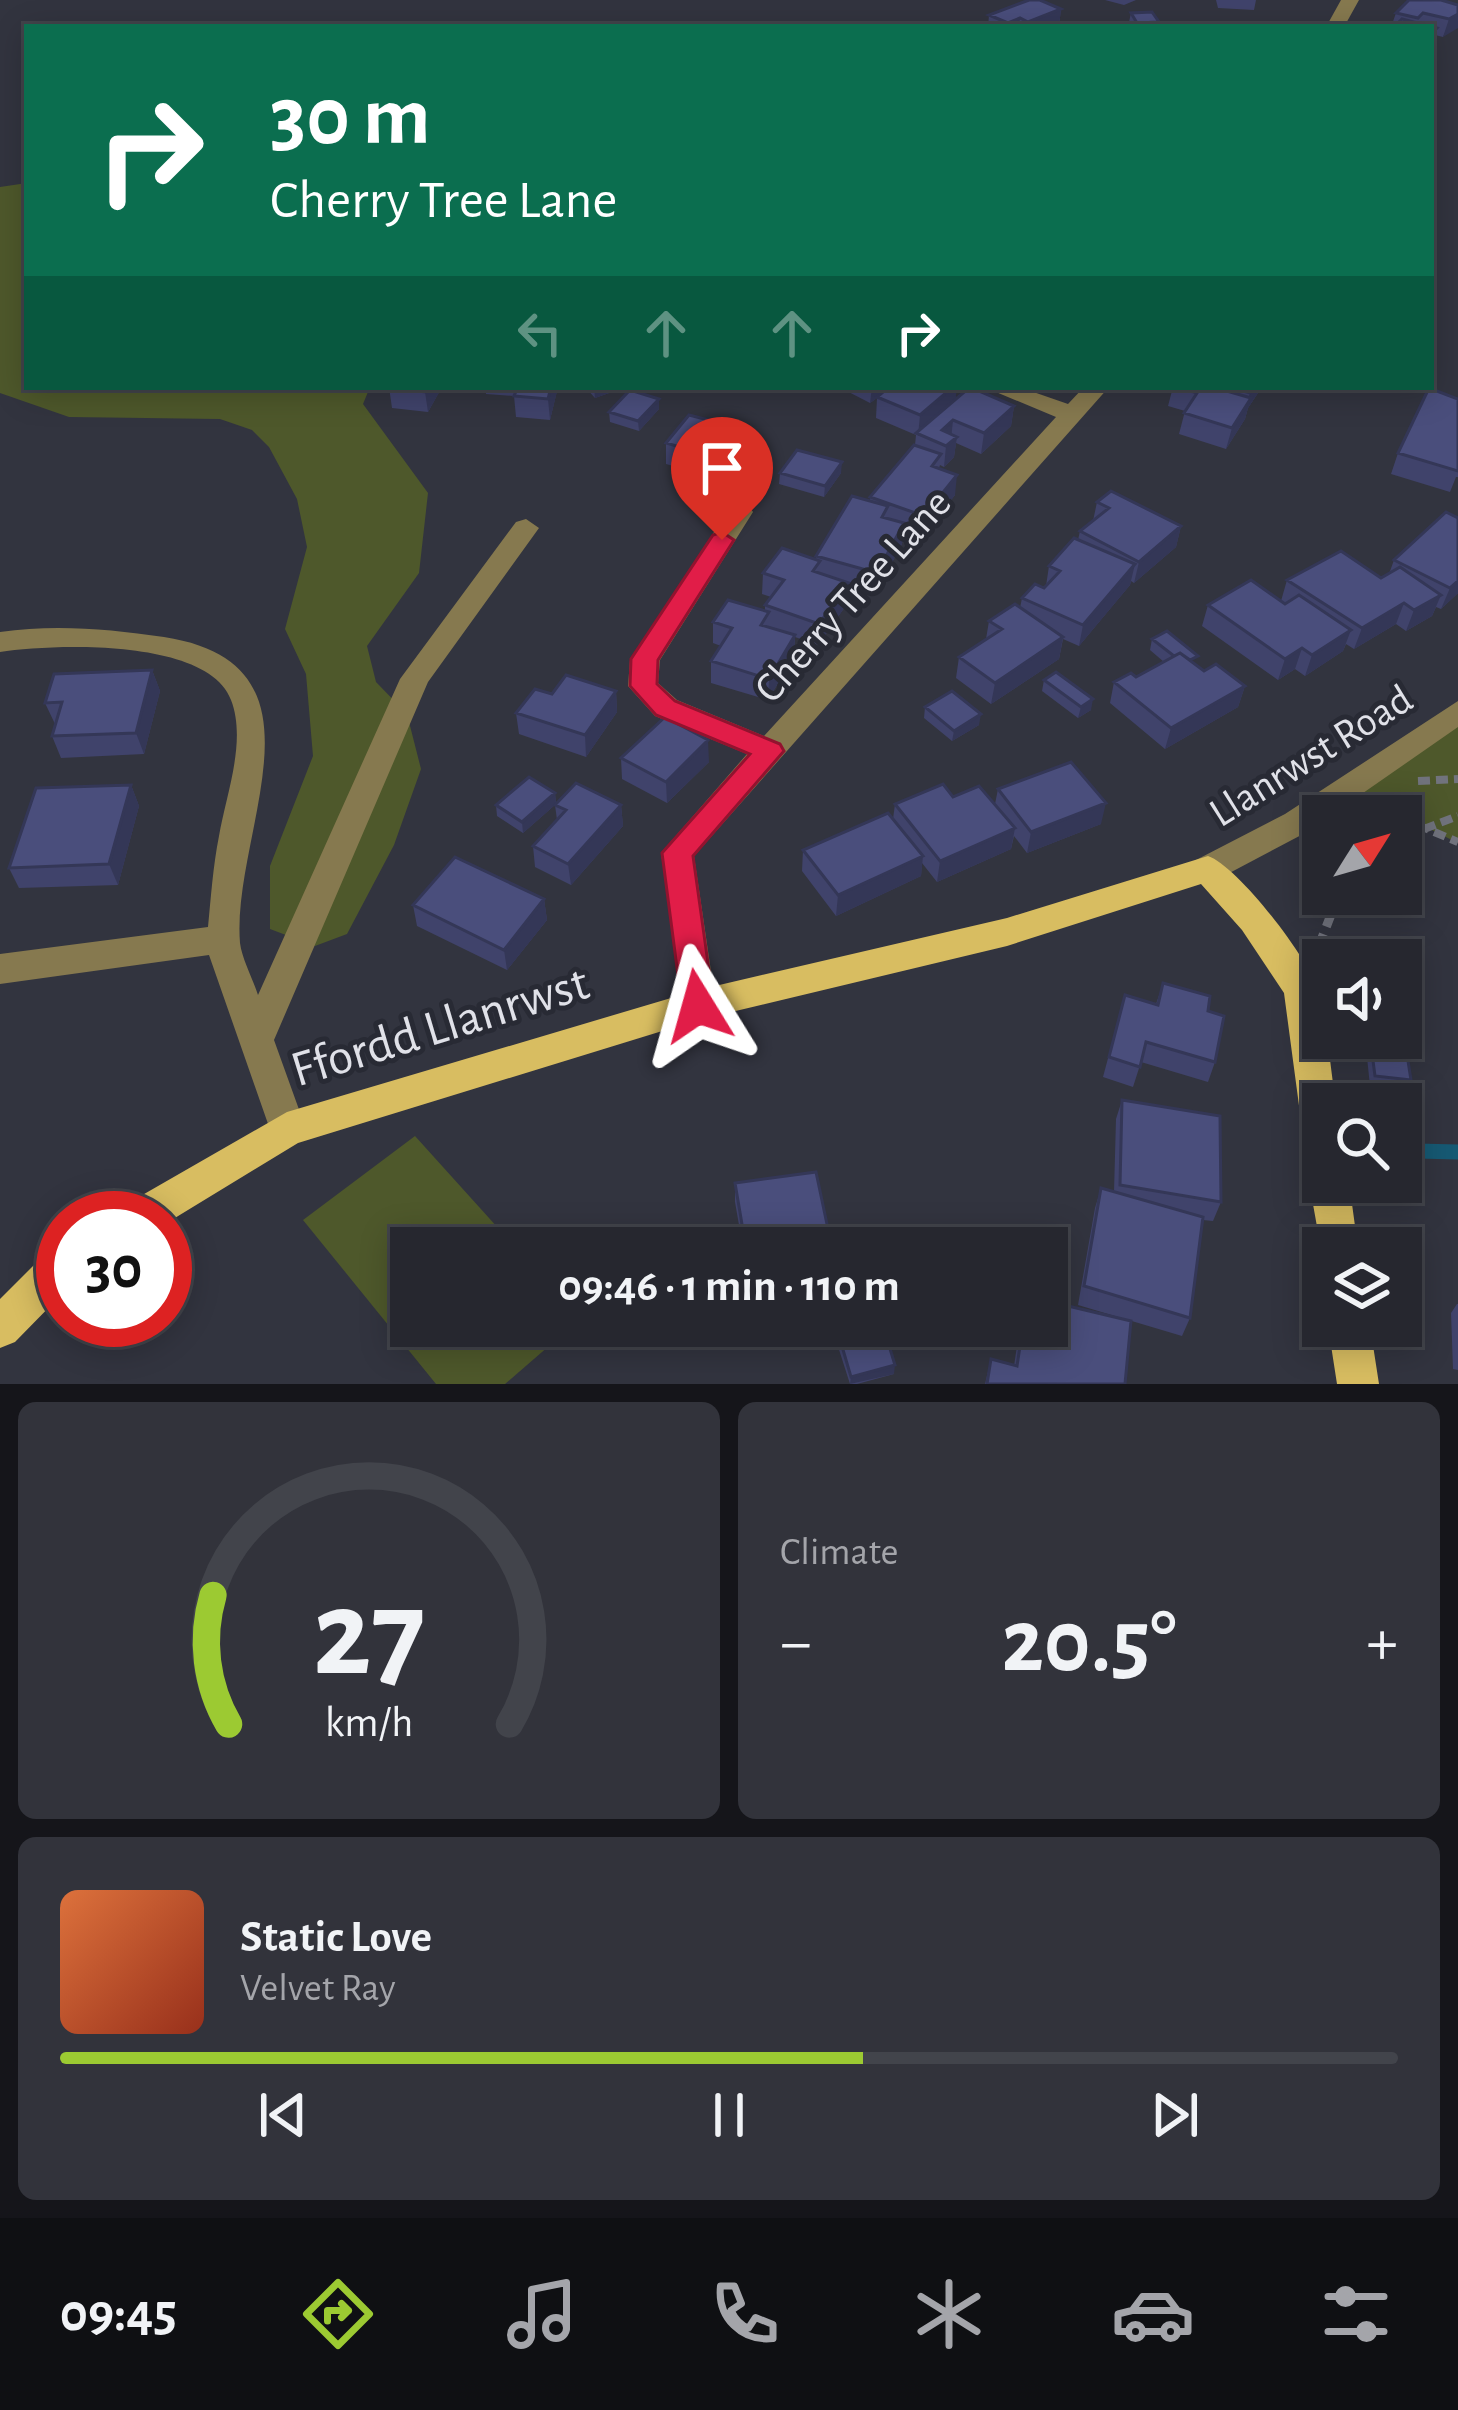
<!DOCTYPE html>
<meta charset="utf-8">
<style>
:root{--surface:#26272f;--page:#32333b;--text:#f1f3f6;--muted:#a4a5aa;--line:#42444b;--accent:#9cca32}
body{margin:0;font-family:"Alegreya Sans",sans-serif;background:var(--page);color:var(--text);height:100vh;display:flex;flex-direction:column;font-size:45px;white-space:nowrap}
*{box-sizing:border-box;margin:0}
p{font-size:39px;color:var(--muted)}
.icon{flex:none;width:66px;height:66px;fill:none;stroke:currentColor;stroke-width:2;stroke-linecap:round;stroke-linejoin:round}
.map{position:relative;height:1384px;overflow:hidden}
.side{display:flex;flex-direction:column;gap:18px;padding:18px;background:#15151a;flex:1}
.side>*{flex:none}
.top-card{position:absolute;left:24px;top:24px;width:1410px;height:366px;border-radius:0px;box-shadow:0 6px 30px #0003,0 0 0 3px var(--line);background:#0b6e4f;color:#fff;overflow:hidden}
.needle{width:78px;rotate:53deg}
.controls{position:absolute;left:1302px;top:795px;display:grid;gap:24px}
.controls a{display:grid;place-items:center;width:120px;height:120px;border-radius:0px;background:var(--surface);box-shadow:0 6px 30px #0003,0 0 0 3px var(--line);font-size:60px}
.speed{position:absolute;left:36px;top:1191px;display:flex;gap:24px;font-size:60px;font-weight:700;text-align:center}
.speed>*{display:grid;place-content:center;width:156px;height:156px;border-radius:50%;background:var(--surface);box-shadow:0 6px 30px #0003,0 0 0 3px var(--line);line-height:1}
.speed .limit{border:18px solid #d22;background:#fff;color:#111}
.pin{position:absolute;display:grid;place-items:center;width:102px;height:102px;color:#fff;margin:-123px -51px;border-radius:50% 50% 50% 0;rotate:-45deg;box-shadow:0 0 12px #0007}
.pin .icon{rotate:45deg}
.me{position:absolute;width:132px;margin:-66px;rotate:352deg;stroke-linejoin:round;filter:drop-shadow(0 0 9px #0008)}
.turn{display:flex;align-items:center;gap:42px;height:252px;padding:0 48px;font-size:54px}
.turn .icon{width:156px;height:156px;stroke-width:2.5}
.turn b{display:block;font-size:84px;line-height:102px}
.lanes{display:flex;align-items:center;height:114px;padding:0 48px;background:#0003;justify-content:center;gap:60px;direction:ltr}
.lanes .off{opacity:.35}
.big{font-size:90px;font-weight:700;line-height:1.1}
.side .widget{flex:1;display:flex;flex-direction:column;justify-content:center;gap:18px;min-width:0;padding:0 42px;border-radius:18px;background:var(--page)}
.side .dial{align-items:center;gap:0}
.dial svg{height:312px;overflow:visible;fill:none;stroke:var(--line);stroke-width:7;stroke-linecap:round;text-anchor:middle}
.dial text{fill:var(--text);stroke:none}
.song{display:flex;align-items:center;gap:36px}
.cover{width:144px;height:144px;border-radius:18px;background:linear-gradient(135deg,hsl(20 70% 55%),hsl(10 70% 35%))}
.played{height:12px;border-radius:6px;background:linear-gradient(90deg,var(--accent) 60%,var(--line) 60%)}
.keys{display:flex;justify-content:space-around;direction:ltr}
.heat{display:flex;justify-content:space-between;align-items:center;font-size:66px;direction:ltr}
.side .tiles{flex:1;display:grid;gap:18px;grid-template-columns:1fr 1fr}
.widget:last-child{grid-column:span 2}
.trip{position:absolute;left:390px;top:1227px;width:678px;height:120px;border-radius:0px;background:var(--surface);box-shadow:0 6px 30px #0003,0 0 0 3px var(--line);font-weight:700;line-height:120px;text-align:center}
.tabs{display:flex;height:192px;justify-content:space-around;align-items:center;background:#0f1013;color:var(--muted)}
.tabs .icon{width:84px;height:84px}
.tabs .selected{color:var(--accent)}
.tabs b{font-size:54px;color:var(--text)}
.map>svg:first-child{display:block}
.green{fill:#4e582b}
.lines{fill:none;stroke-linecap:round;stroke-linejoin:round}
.stream{stroke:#165973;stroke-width:15}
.path-far1{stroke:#71737d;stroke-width:8;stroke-dasharray:12 6;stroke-linecap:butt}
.path{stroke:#71737d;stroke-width:9;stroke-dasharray:15 8;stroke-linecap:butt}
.minor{fill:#86794f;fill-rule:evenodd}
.major{fill:#d8bd61;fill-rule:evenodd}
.wall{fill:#40436b}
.shaded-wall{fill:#343757}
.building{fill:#4a4e7c;stroke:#343757;stroke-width:3}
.route{fill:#e11d48;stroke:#92132f;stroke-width:3}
.labels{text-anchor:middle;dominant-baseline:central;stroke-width:10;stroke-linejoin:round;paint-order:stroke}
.street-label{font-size:42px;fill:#e0e1e8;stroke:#282a34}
.near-street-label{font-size:51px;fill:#e0e1e8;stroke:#282a34}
</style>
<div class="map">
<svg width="1458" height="1384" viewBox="0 0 1458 1384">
<rect width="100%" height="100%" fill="#32343f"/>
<!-- green -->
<path class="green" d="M27 183V387H370L363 404 428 493 419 573 367 646 376 682 407 714 421 769 394 845 347 934 315 946 270 929V866L313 756 306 674 285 629 307 547 297 499 269 447 252 430 220 419 69 417 0 393V187Z
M1458 712V843L1347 788Z
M415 1136 516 1248H411V1326H572L505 1384H436L303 1220Z"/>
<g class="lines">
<!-- stream -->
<path class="stream" d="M1417 1151 1458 1152"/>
<!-- path-far1 -->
<path class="path-far1" d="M1418 781 1458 779
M1401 818 1458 842
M1424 829 1458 816
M1331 915 1339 894"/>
<!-- path -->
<path class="path" d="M1318 948 1332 912"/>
<!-- minor -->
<path class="minor" d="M1341 0H1359L1344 27H1326Z
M984 387H1019L1068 404 1084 387H1109L694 856 716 1005 711 1016 698 1020 685 1016 661 853 747 754 655 716 628 686 630 660 731 506H749L753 512 660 660 658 683 677 700 764 736 1056 417Z
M526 519 539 528 428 682 274 1040 306 1129 300 1141 287 1146 274 1141 209 955 0 984V954L208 927C211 897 213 866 219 836 226 795 247 741 231 700 208 638 53 644 0 652V632C55 624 109 629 164 637 339 664 231 831 240 943 242 959 253 979 258 995L400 679 516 522Z
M1458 701V727L1330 816H1323L1307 832 1220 878 1208 882 1196 878 1191 869 1196 860 1285 814Z"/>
<!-- major -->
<path class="major" d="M1208 856C1238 866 1312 962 1319 994 1328 1030 1330 1066 1336 1104H1323V1160L1309 1155 1304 1143 1284 993 1242 930 1201 884 1007 946 698 1020 298 1143 165 1224V1218H119L125 1205 287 1112 698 990 1007 918Z
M1323 1166V1182H1349L1358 1248H1323V1260L1309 1182 1315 1169Z
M63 1245V1293L15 1342 0 1348V1299L49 1250Z
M1328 1326H1370L1379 1384H1337Z"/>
</g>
<!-- wall -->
<path class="wall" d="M1105 0H1136L1124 5Z
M1216 0H1256L1254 10 1218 8Z
M1445 2 1458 5 1443 37 1435 35 1431 46V27H1391L1396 13Z
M1061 9 1059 26 988 27 989 15Z
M1131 13 1159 22 1158 26 1168 27H1132L1129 22Z
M389 387H442L428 412 392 408Z
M485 387H558L550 420 516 417 514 396 486 394Z
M585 387H626L595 398Z
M839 387H957L955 400 1014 406 1011 426 981 454 956 443 954 457 944 467 940 465 939 468 955 495 922 537 904 530 902 544 875 594 848 587 847 604 818 645 795 637 794 656 768 700 711 683V661L721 646 713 643V622L765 611V605L771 597 762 594 763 573 816 559V556L870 501V497L915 445 916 435 876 418 877 398 870 403Z
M1173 387H1262L1248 408 1245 419 1226 449 1179 434 1185 411 1168 406Z
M1458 399V477H1456L1450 492 1391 474 1398 453Z
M659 409 639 431 610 422 609 412Z
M666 443 747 451 724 480 666 464Z
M780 473H841L824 497 779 484Z
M1097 502 1181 526 1176 547 1134 583 1131 581 1130 585 1079 646 1063 639 1059 659 991 704 956 678 959 657 986 639 989 621 1020 608 1022 598 1046 586 1049 566 1078 540 1080 531 1093 521Z
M1458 518V593L1441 609 1436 607 1432 616 1406 631 1396 624 1354 649 1346 644 1343 651 1305 676 1295 669 1278 680 1202 626 1208 605 1281 601 1287 580 1381 578 1389 574 1394 560Z
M1152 639 1204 671 1245 686 1238 707 1165 749 1110 703 1114 682 1136 677 1164 662 1150 650Z
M152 670 160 691 144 754 61 758 52 736 55 724 45 703Z
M1044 680 1091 710 1078 718 1042 691Z
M616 691 617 712 586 757 519 734 516 713 552 694Z
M925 707 979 725 952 741 924 718Z
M621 758 709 762 667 803 622 779Z
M131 785 139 806 118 885 19 888 9 868Z
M998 789 1101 824 1027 853 1014 836 1011 849 937 882 922 863 921 876 836 916 802 871 803 850 893 819 895 804 953 797 995 804Z
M555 793 556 804 523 833 497 816 496 805Z
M555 805H621L623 826 571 885 535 867 533 846 557 820Z
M544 899 547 920 507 970 417 926 413 905Z
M1163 983 1208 1011 1215 1062 1208 1082 1141 1062 1133 1087 1103 1077 1125 995 1156 1004Z
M1365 1038H1401L1411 1080 1405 1091 1370 1086Z
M1122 1100 1221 1202 1213 1221 1203 1220 1190 1318 1182 1336 1078 1305 1095 1208 1101 1188 1114 1192 1116 1119Z
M735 1183 832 1248H743L735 1202Z
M1457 1304H1458V1370L1453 1369 1451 1313Z
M835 1326 894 1374 857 1384H850L834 1334Z
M1020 1326H1047L1125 1384H985L991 1359 1014 1366Z"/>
<!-- shaded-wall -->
<path class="shaded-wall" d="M1061 9 1059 26 1028 27V22Z
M1458 14V28L1443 37 1449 19Z
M1020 18 1019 27H1008V23Z
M428 387H442L428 412 425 392Z
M551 387H558L550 420 548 399Z
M594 387H626L595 398Z
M872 387H893L870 403Z
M953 387H957L955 404 918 436 920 415Z
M1254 387H1262L1248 408 1245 419 1226 449 1232 428 1246 405 1250 393Z
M659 399V409L639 431 638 421Z
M1014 406 1011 426 981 454 984 433Z
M953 420 951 440 942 430Z
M747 430V451L724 480V460Z
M957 437 954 457 944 467 946 446Z
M842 462 841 473 824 497 825 486Z
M957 475 955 495 922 537 924 516Z
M904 523 902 544 875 594 877 573Z
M1181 526 1176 547 1134 583 1139 562Z
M1135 564 1130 585 1079 646 1083 625Z
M1458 581V593L1441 609 1450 588Z
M849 583 847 604 818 645 819 624Z
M1441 595 1432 616 1406 631 1414 610Z
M1404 603 1396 624 1354 649 1362 628Z
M1351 630 1343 651 1305 676 1312 655Z
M795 635 794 656 768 700 769 679Z
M1063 637 1059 659 991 704 995 683Z
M1302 648 1295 669 1278 680 1285 659Z
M152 670 160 691 144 754 136 733Z
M1245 686 1238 707 1165 749 1171 728Z
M616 691 617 712 586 757 585 735Z
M1093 699 1091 710 1078 718 1081 707Z
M981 714 979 725 952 741 954 731Z
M708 740 709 762 667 803 666 782Z
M131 785 139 806 118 885 109 864Z
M555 793 556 804 523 833 522 822Z
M1106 803 1101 824 1027 853 1031 832Z
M621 805 623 826 571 885 568 864Z
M1015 828 1011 849 937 882 940 861Z
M923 856 921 876 836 916 838 895Z
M544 899 547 920 507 970 504 950Z
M895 1365 894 1374 850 1384 851 1377Z"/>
<!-- building -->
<path class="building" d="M1029 0H1040L1061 9 1028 22 1020 18 1008 23 989 15Z
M1409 0H1441L1458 5V14L1449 19 1423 13 1418 18 1396 13Z
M1152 12 1159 22 1137 23 1131 13Z
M1402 19 1437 28 1431 34V27H1394Z
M389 387H428L425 392Z
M518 387H551L548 399 514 396Z
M889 387H953L920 415 877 397Z
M970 387 1014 406 984 433 953 420 942 430 957 437 946 446 916 433Z
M1178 387H1213L1251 398 1232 428 1184 413 1197 393Z
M1230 387H1254L1250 393Z
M1429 388 1458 399V471L1398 453Z
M630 390 659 399 638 421 609 412Z
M689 415 747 430 724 460 666 443Z
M914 445 941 454 932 466 957 475 924 516 870 497Z
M797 450 842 462 825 486 780 473Z
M1111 491 1181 526 1139 562 1080 531 1109 508 1097 502Z
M852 496 888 506 882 517 904 523 877 573 816 556Z
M1446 512 1458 518V581L1450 588 1394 560Z
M1074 538 1135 564 1083 625 1022 598 1035 584 1044 588 1060 571 1049 566Z
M782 548 820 561 813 571 849 583 819 624 765 605 784 580 763 573Z
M1341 551 1381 578 1400 567 1441 595 1414 610 1404 603 1362 628 1287 580Z
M1251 580 1285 604 1299 595 1351 630 1312 655 1302 648 1285 659 1208 605Z
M728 600 769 612 761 625 795 635 769 679 711 661 732 628 713 622Z
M1015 604 1063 637 995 683 959 657 1002 629 989 621Z
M1167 631 1198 656 1190 660 1180 653 1174 656 1152 639Z
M1180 653 1204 671 1216 664 1245 686 1171 728 1114 682 1131 673 1136 677Z
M152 670 136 733 52 736 62 702 45 703 54 674Z
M1056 672 1093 699 1081 707 1044 680Z
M566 675 616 691 585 735 516 713 535 689 552 694Z
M952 691 981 714 954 731 925 707Z
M665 717 708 740 666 782 621 758Z
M1071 762 1106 803 1031 832 998 789Z
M529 777 555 793 522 822 496 805Z
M576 783 621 805 568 864 533 846 566 810 555 805Z
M943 784 953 797 979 786 1015 828 940 861 895 804Z
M131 785 109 864 9 868 36 788Z
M888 813 923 856 838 895 803 850Z
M455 857 544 899 504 950 413 905Z
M1163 983 1210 996 1208 1011 1224 1016 1215 1062 1146 1042 1140 1067 1109 1057 1125 995 1158 1005Z
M1401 1034 1404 1035 1411 1080 1375 1076 1370 1038H1401Z
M1122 1100 1220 1116 1221 1202 1120 1185Z
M816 1172 832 1248H746L735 1183Z
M1101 1188 1203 1217 1190 1318 1084 1286Z
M1047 1301 1131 1321 1125 1384H987L991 1359 1017 1366 1023 1326H1047Z
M836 1326H883L895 1365 851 1377Z"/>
<!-- route -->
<path class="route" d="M722 532 734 540 658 660 657 684 675 701 780 744 784 751 693 856 714 1006 710 1015 698 1019 687 1015 682 1006 662 853 750 754 656 715 630 686 631 659 713 535Z"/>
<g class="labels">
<!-- street labels -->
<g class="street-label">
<text transform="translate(853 596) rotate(-48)">Cherry Tree Lane</text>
<text transform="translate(1311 756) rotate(-32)">Llanrwst Road</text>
</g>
<!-- near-street labels -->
<g class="near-street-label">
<text transform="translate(440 1027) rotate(-17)">Ffordd Llanrwst</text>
</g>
</g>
</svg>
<div class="controls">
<a><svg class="needle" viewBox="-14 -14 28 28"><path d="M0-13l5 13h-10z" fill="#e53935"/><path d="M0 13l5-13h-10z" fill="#a4a5aa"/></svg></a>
<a><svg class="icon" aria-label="sound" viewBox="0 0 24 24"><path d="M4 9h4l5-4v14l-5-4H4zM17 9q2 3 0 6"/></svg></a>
<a><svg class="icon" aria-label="search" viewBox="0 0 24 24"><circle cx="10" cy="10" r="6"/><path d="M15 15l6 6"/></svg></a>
<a><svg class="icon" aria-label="layers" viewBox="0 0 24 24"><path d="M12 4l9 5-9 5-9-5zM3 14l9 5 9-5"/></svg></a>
</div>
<div class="speed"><div class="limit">30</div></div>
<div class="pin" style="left:722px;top:540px;background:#d93025"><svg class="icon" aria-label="arrive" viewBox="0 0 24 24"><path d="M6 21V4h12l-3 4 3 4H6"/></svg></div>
<svg class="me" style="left:698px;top:1006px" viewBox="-20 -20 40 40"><path d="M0-17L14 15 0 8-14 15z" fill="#e11d48" stroke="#fff" stroke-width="4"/></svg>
<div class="trip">09:46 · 1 min · 110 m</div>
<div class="top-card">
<div class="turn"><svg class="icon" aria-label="right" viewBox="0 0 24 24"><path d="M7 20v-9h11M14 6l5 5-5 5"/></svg><div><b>30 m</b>Cherry Tree Lane</div></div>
<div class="lanes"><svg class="icon off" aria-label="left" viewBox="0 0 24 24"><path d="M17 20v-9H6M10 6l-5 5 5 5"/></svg><svg class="icon off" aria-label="ahead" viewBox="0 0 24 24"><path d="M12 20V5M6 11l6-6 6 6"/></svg><svg class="icon off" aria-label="ahead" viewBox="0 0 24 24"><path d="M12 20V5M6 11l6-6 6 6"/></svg><svg class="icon" aria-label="right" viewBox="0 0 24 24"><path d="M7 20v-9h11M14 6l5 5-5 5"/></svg></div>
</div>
</div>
<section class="side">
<div class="tiles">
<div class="widget dial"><svg viewBox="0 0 100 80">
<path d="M14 69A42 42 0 1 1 86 69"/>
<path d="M14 69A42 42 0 0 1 10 36" stroke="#9cca32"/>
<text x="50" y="56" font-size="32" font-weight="700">27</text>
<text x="50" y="72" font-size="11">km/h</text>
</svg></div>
<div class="widget"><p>Climate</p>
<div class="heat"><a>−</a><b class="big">20.5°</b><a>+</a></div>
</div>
<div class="widget">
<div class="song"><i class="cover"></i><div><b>Static Love</b><p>Velvet Ray</p></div></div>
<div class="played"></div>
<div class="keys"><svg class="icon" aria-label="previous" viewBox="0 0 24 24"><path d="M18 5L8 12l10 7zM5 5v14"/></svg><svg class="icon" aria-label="pause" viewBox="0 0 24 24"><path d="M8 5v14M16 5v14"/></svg><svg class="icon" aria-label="next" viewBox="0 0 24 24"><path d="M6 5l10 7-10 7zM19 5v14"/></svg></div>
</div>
</div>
</section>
<nav class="tabs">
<b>09:45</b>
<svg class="icon selected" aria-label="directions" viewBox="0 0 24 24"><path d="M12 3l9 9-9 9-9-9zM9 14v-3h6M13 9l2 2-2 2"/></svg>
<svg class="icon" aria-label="music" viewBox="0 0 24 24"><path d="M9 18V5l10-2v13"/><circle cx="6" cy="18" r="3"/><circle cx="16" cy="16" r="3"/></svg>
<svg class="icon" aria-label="phone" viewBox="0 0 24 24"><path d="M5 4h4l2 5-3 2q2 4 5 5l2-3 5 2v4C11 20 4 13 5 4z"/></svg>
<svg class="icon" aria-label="climate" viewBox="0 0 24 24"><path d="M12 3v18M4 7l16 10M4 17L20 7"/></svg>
<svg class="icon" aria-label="car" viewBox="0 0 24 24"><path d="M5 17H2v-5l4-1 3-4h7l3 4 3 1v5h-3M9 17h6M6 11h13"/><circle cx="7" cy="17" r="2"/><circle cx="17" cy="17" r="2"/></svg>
<svg class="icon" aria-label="filters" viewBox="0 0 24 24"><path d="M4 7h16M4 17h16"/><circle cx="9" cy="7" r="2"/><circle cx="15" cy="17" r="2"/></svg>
</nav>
